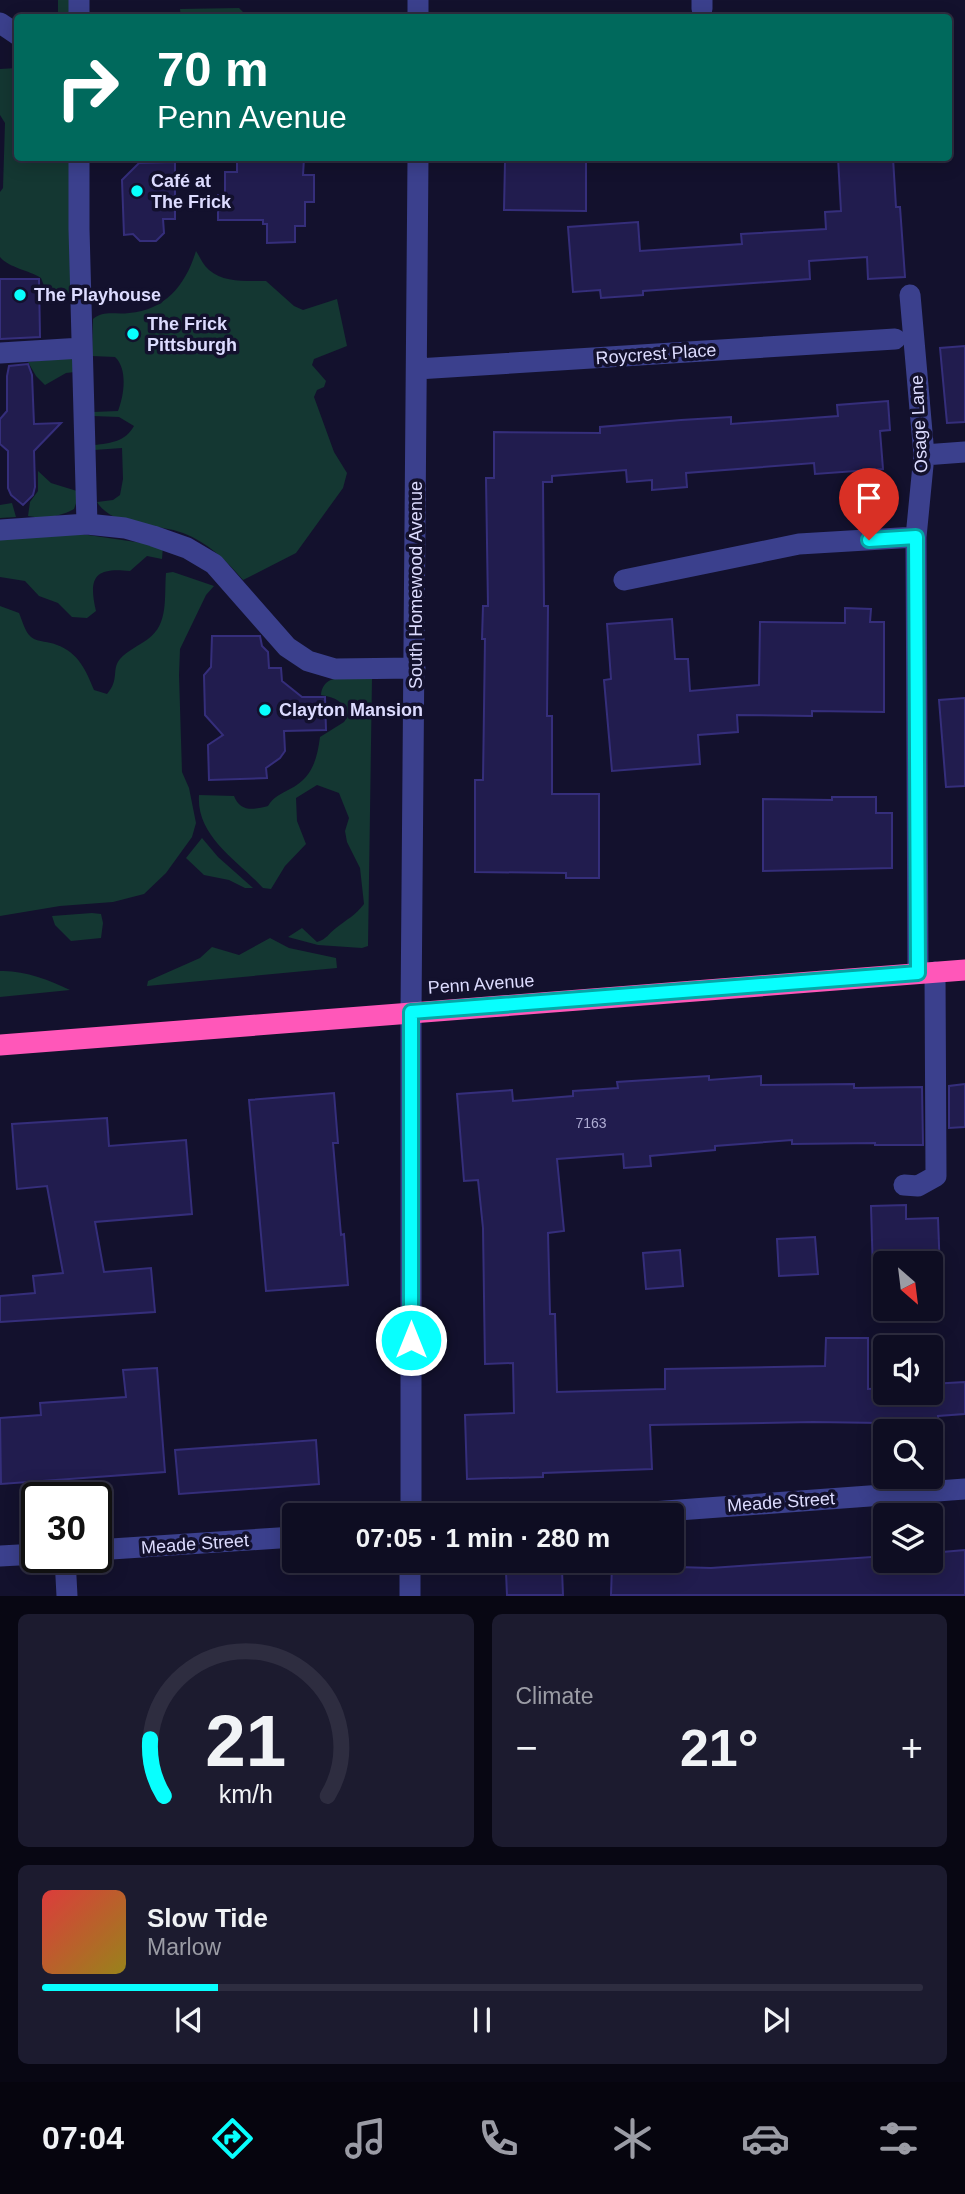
<!DOCTYPE html>
<meta charset="utf-8">
<style>
:root{--surface:#0e0d22;--page:#1c1b2f;--text:#f1f3f6;--muted:#9b9ca5;--line:#2e2d40;--accent:#08fffe}
body{margin:0;font-family:Arial,sans-serif;background:var(--page);color:var(--text);height:100vh;display:flex;flex-direction:column;font-size:26px;white-space:nowrap}
*{box-sizing:border-box;margin:0}
p{font-size:23px;color:var(--muted)}
.icon{flex:none;width:38px;height:38px;fill:none;stroke:currentColor;stroke-width:2;stroke-linecap:round;stroke-linejoin:round}
.map{position:relative;height:1596px;overflow:hidden}
.sheet{display:flex;flex-direction:column;gap:18px;padding:18px;background:#080713;flex:1}
.sheet>*{flex:none}
.guide{position:absolute;left:14px;top:14px;width:938px;height:147px;border-radius:7px;box-shadow:0 4px 18px #0003,0 0 0 2px var(--line);background:#00695c;color:#fff;overflow:hidden}
.needle{width:46px;rotate:152deg}
.tools{position:absolute;left:873px;top:1251px;display:grid;gap:14px}
.tools a{display:grid;place-items:center;width:70px;height:70px;border-radius:7px;background:var(--surface);box-shadow:0 4px 18px #0003,0 0 0 2px var(--line);font-size:35px}
.speed{position:absolute;left:21px;top:1482px;display:flex;gap:14px;font-size:35px;font-weight:700;text-align:center}
.speed>*{display:grid;place-content:center;width:91px;height:91px;border-radius:50%;background:var(--surface);box-shadow:0 4px 18px #0003,0 0 0 2px var(--line);line-height:1}
.speed .limit{border:4px solid #111;border-radius:10px;background:#fff;color:#111}
.pin{position:absolute;display:grid;place-items:center;width:60px;height:60px;color:#fff;margin:-72px -30px;border-radius:50% 50% 50% 0;rotate:-45deg;box-shadow:0 0 7px #0007}
.pin .icon{rotate:45deg}
.me{position:absolute;width:77px;margin:-38px;rotate:0deg;stroke-linejoin:round;filter:drop-shadow(0 0 5px #0008)}
.turn{display:flex;align-items:center;gap:24px;height:147px;padding:0 28px;font-size:32px}
.turn .icon{width:91px;height:91px;stroke-width:2.5}
.turn b{display:block;font-size:49px;line-height:60px}
.big{font-size:52px;font-weight:800;line-height:1.1}
.sheet .widget{flex:1;display:flex;flex-direction:column;justify-content:center;gap:10px;min-width:0;padding:0 24px;border-radius:10px;background:var(--page)}
.sheet .dial{align-items:center;gap:0}
.dial svg{height:182px;overflow:visible;fill:none;stroke:var(--line);stroke-width:7;stroke-linecap:round;text-anchor:middle}
.dial text{fill:var(--text);stroke:none}
.song{display:flex;align-items:center;gap:21px}
.cover{width:84px;height:84px;border-radius:10px;background:linear-gradient(135deg,hsl(0 70% 55%),hsl(50 70% 35%))}
.played{height:7px;border-radius:4px;background:linear-gradient(90deg,var(--accent) 20%,var(--line) 20%)}
.keys{display:flex;justify-content:space-around;direction:ltr}
.heat{display:flex;justify-content:space-between;align-items:center;font-size:38px;direction:ltr}
.sheet .tiles{flex:1;display:grid;gap:18px;grid-template-columns:1fr 1fr}
.widget:last-child{grid-column:span 2}
.trip{position:absolute;left:282px;top:1503px;width:402px;height:70px;border-radius:7px;background:var(--surface);box-shadow:0 4px 18px #0003,0 0 0 2px var(--line);font-weight:800;line-height:70px;text-align:center}
.tab-bar{display:flex;height:112px;justify-content:space-around;align-items:center;background:#06050e;color:var(--muted)}
.tab-bar .icon{width:49px;height:49px}
.tab-bar .current{color:var(--accent)}
.tab-bar b{font-size:32px;color:var(--text)}
.map>svg:first-child{display:block}
.green{fill:#143732}
.building{fill:#211c4e;stroke:#352e7b;stroke-width:2}
.lines{fill:none;stroke-linecap:round;stroke-linejoin:round}
.minor{stroke:#3b408d;stroke-width:21}
.highway{stroke:#ff57b9;stroke-width:21}
.route-casing{stroke:#05a6a5;stroke-width:18}
.route{stroke:#08fffe;stroke-width:12}
.poi-dot{fill:#08fffe;stroke:#13112d;stroke-width:2.5}
.labels{text-anchor:middle;dominant-baseline:central;stroke-width:7;stroke-linejoin:round;paint-order:stroke}
.number-label{font-size:14px;fill:#aeacd3}
.poi-label{font-size:18px;font-weight:bold;fill:#dddcff;stroke:#13112d;text-anchor:start}
.street-label{font-size:18px;fill:#dddcff;stroke:#13112d}
</style>
<div class="map">
<svg width="965" height="1596" viewBox="0 0 965 1596">
<rect width="100%" height="100%" fill="#13112d"/>
<!-- green -->
<path class="green" d="M58 0H69V17H58Z
M239 8 245 14V17H181L180 9Z
M17 68 18 158H72L75 293H47L41 278C29 270 9 268 0 257V192L3 188 5 123 0 115V69Z
M196 251C200 257 203 265 209 270 224 283 248 281 266 281L294 306 303 310 337 299 347 346 314 359 312 365 326 381 324 387 317 390 314 397 334 452 347 473 343 488 296 553 243 580C227 561 207 542 183 533 157 523 113 528 97 502L113 500 120 495 123 479 122 448 94 450V445C111 443 125 442 134 426L119 417 93 416V412L118 411C124 396 128 369 115 357L92 356 93 319C104 310 115 315 129 313 166 310 186 284 196 251Z
M70 358 74 361 75 372 66 373 45 385 36 376 28 362Z
M38 471 51 483 80 492 74 509C60 517 43 519 28 516L30 502 38 491Z
M12 503 16 517 0 518V505Z
M81 534 163 546 162 559 147 556 130 571C95 567 88 577 96 611L87 618 72 617 58 603 39 596 25 581 0 577V538Z
M173 572 214 586 206 595 180 649 179 675 182 772 189 788 196 823 192 837 166 873 144 894 113 902 60 906 0 916V606L19 613C22 620 25 632 31 637 39 643 49 641 57 645 79 653 86 671 94 690L107 694C120 679 111 670 120 659 127 651 140 645 148 639 169 624 164 597 166 573Z
M372 678 368 946 362 948 318 945 288 937 302 928 317 942C327 939 328 934 336 928 347 919 355 916 364 904L360 868 347 842 345 831 349 818 339 793 317 785 296 798 297 821 306 844 285 866 271 889 263 888C239 861 196 837 199 795L234 796C240 812 253 810 268 806 273 797 281 794 290 789 312 778 317 760 320 737L344 722 348 716C345 702 335 697 321 695 323 671 354 678 372 678Z
M202 838 218 857 253 888H245L229 880 204 875 186 858Z
M92 913 101 914 103 923 101 938 71 941 55 925 52 916Z
M270 938 289 948 336 958 337 968 147 986 148 981 200 958 212 947 239 955Z
M0 971C24 970 49 980 70 990L0 997Z"/>
<!-- building -->
<path class="building" d="M237 158H304L303 175H314V202H305V226H295V242L267 243V224H263V220H218V195H225V172H237Z
M838 158H893L896 207H900L905 277 868 279 867 257 809 261 810 279 643 291V295L601 298 600 290 573 292 568 227 638 222 640 251 742 244 741 234 826 229 825 212 841 211Z
M175 162V219H163L164 233 156 241H140L133 234 124 235 122 180 139 163Z
M505 162H586V211L504 210Z
M0 279H39L40 337 0 339Z
M965 346V422L947 423 940 348Z
M28 364 32 375 34 424 61 423 34 451 35 487 33 495 23 505 11 495 8 488V451L0 444V419L7 411V376L9 366Z
M888 401 890 430 880 431 883 469 815 474 814 463 686 473 687 487 652 490V480L627 482 626 470 552 476V482H543L544 606H548L547 716H552V794H599V878H566V873L475 872V780H483L485 639H482L483 606H488L486 478H494V432L600 433V427L681 420 731 417V424L838 416 837 405Z
M845 608 871 609 870 622H884V712L812 711V716L737 715 738 732 698 735 700 764 612 771 604 680 611 679 607 624 672 619 675 659H688L690 691 759 685 760 622 845 623Z
M212 636H260L262 646 268 652 269 668H281L282 681 302 697H325L326 730 284 731 285 751 280 758 266 768 267 778 209 780 208 745 223 735 205 715 204 675 211 667Z
M965 698V786L946 787 939 700Z
M832 797H876V813H892V868L763 871V799L832 800Z
M709 1076V1080L761 1076V1085L854 1084V1088L922 1087 923 1145H875V1143L792 1144V1140L715 1146V1150L650 1156 651 1166 624 1168 623 1154 557 1159 564 1231 548 1233 550 1314H555L557 1392 665 1389V1369L825 1366 826 1338H868V1389L886 1388V1393H931V1384L965 1382V1414L938 1416 939 1432H886V1436L883 1437 882 1423 813 1422 650 1425 652 1469 543 1473V1477L467 1479 465 1415 514 1413 513 1363 485 1364 483 1228 478 1180 464 1181 457 1094 512 1090 513 1101 573 1096V1091L618 1088 617 1082Z
M965 1084V1127L949 1128V1086Z
M334 1093 338 1143H333L341 1235 344 1234 348 1285 266 1291 249 1100Z
M107 1118 109 1146 186 1140 192 1214 95 1222 104 1272 151 1268 155 1312 0 1322V1296L35 1293 33 1276 63 1273 47 1186 17 1189 12 1124Z
M906 1205V1219L938 1218 940 1273H931V1264H886V1274H873L871 1206Z
M815 1237 818 1274 779 1276 777 1239Z
M680 1250 683 1286 646 1289 643 1253Z
M157 1368 165 1472 1 1484 0 1418 41 1415 40 1403 126 1397 123 1370Z
M316 1440 319 1484 179 1494 175 1450Z
M965 1550V1595H611L612 1565 711 1568 886 1556V1561H931V1553Z
M562 1570 563 1595H507L506 1572Z"/>
<g class="lines">
<!-- minor -->
<path class="minor" d="M79 0V18
M702 0V9
M418 18V0
M0 23 18 35
M79 158V229L87 524
M910 295 924 455 916 537 918 973
M0 353 82 348
M417 369 895 339
M924 455 965 452
M0 530 87 524 125 528 153 536 187 548 214 564 287 647 308 661 335 669 415 668
M624 580 799 544 916 537
M904 1185 918 1186 936 1176 935 972
M411 1516V1012L418 158
M597 1516 965 1489
M96 1550 294 1537
M0 1556 37 1554
M65 1558 67 1596
M410 1596V1561"/>
<!-- highway -->
<path class="highway" d="M0 1045 965 970"/>
</g>
<g class="lines">
<defs>
<path id="route" d="M411 1340V1012L918 973 916 537 869 540"/>
</defs>
<!-- route casing -->
<use href="#route" class="route-casing"/>
<!-- route -->
<use href="#route" class="route"/>
</g>
<!-- markers -->
<g class="poi-dot">
<circle cx="137" cy="191" r="7"/>
<circle cx="20" cy="295" r="7"/>
<circle cx="133" cy="334" r="7"/>
<circle cx="265" cy="710" r="7"/>
</g>
<g class="labels">
<!-- number labels -->
<g class="number-label">
<text x="591" y="1123">7163</text>
</g>
<!-- poi labels -->
<g class="poi-label">
<text x="151" y="181">Café at<tspan x="151" dy="21">The Frick</tspan></text>
<text x="34" y="295">The Playhouse</text>
<text x="147" y="324">The Frick<tspan x="147" dy="21">Pittsburgh</tspan></text>
<text x="279" y="710">Clayton Mansion</text>
</g>
<!-- street labels -->
<g class="street-label">
<text transform="translate(656 354) rotate(-4)">Roycrest Place</text>
<text transform="translate(919 424) rotate(-93)">Osage Lane</text>
<text transform="translate(416 585) rotate(-90)">South Homewood Avenue</text>
<text transform="translate(481 984) rotate(-4)">Penn Avenue</text>
<text transform="translate(781 1502) rotate(-4)">Meade Street</text>
<text transform="translate(195 1544) rotate(-4)">Meade Street</text>
</g>
</g>
</svg>
<div class="tools">
<a><svg class="needle" viewBox="-14 -14 28 28"><path d="M0-13l5 13h-10z" fill="#e53935"/><path d="M0 13l5-13h-10z" fill="#9b9ca5"/></svg></a>
<a><svg class="icon" aria-label="sound" viewBox="0 0 24 24"><path d="M4 9h4l5-4v14l-5-4H4zM17 9q2 3 0 6"/></svg></a>
<a><svg class="icon" aria-label="search" viewBox="0 0 24 24"><circle cx="10" cy="10" r="6"/><path d="M15 15l6 6"/></svg></a>
<a><svg class="icon" aria-label="layers" viewBox="0 0 24 24"><path d="M12 4l9 5-9 5-9-5zM3 14l9 5 9-5"/></svg></a>
</div>
<div class="speed"><div class="limit">30</div></div>
<div class="pin" style="left:869px;top:540px;background:#d93025"><svg class="icon" aria-label="arrive" viewBox="0 0 24 24"><path d="M6 21V4h12l-3 4 3 4H6"/></svg></div>
<svg class="me" style="left:411px;top:1340px" viewBox="-20 -20 40 40"><circle r="17" fill="#08fffe" stroke="#fff" stroke-width="3"/><path d="M0-11L8 9 0 5-8 9z" fill="#fff"/></svg>
<div class="trip">07:05 · 1 min · 280 m</div>
<div class="guide">
<div class="turn"><svg class="icon" aria-label="right" viewBox="0 0 24 24"><path d="M7 20v-9h11M14 6l5 5-5 5"/></svg><div><b>70 m</b>Penn Avenue</div></div>
</div>
</div>
<section class="sheet">
<div class="tiles">
<div class="widget dial"><svg viewBox="0 0 100 80">
<path d="M14 69A42 42 0 1 1 86 69"/>
<path d="M14 69A42 42 0 0 1 8 44" stroke="#08fffe"/>
<text x="50" y="56" font-size="32" font-weight="700">21</text>
<text x="50" y="72" font-size="11">km/h</text>
</svg></div>
<div class="widget"><p>Climate</p>
<div class="heat"><a>−</a><b class="big">21°</b><a>+</a></div>
</div>
<div class="widget">
<div class="song"><i class="cover"></i><div><b>Slow Tide</b><p>Marlow</p></div></div>
<div class="played"></div>
<div class="keys"><svg class="icon" aria-label="previous" viewBox="0 0 24 24"><path d="M18 5L8 12l10 7zM5 5v14"/></svg><svg class="icon" aria-label="pause" viewBox="0 0 24 24"><path d="M8 5v14M16 5v14"/></svg><svg class="icon" aria-label="next" viewBox="0 0 24 24"><path d="M6 5l10 7-10 7zM19 5v14"/></svg></div>
</div>
</div>
</section>
<nav class="tab-bar">
<b>07:04</b>
<svg class="icon current" aria-label="directions" viewBox="0 0 24 24"><path d="M12 3l9 9-9 9-9-9zM9 14v-3h6M13 9l2 2-2 2"/></svg>
<svg class="icon" aria-label="music" viewBox="0 0 24 24"><path d="M9 18V5l10-2v13"/><circle cx="6" cy="18" r="3"/><circle cx="16" cy="16" r="3"/></svg>
<svg class="icon" aria-label="phone" viewBox="0 0 24 24"><path d="M5 4h4l2 5-3 2q2 4 5 5l2-3 5 2v4C11 20 4 13 5 4z"/></svg>
<svg class="icon" aria-label="climate" viewBox="0 0 24 24"><path d="M12 3v18M4 7l16 10M4 17L20 7"/></svg>
<svg class="icon" aria-label="car" viewBox="0 0 24 24"><path d="M5 17H2v-5l4-1 3-4h7l3 4 3 1v5h-3M9 17h6M6 11h13"/><circle cx="7" cy="17" r="2"/><circle cx="17" cy="17" r="2"/></svg>
<svg class="icon" aria-label="filters" viewBox="0 0 24 24"><path d="M4 7h16M4 17h16"/><circle cx="9" cy="7" r="2"/><circle cx="15" cy="17" r="2"/></svg>
</nav>
